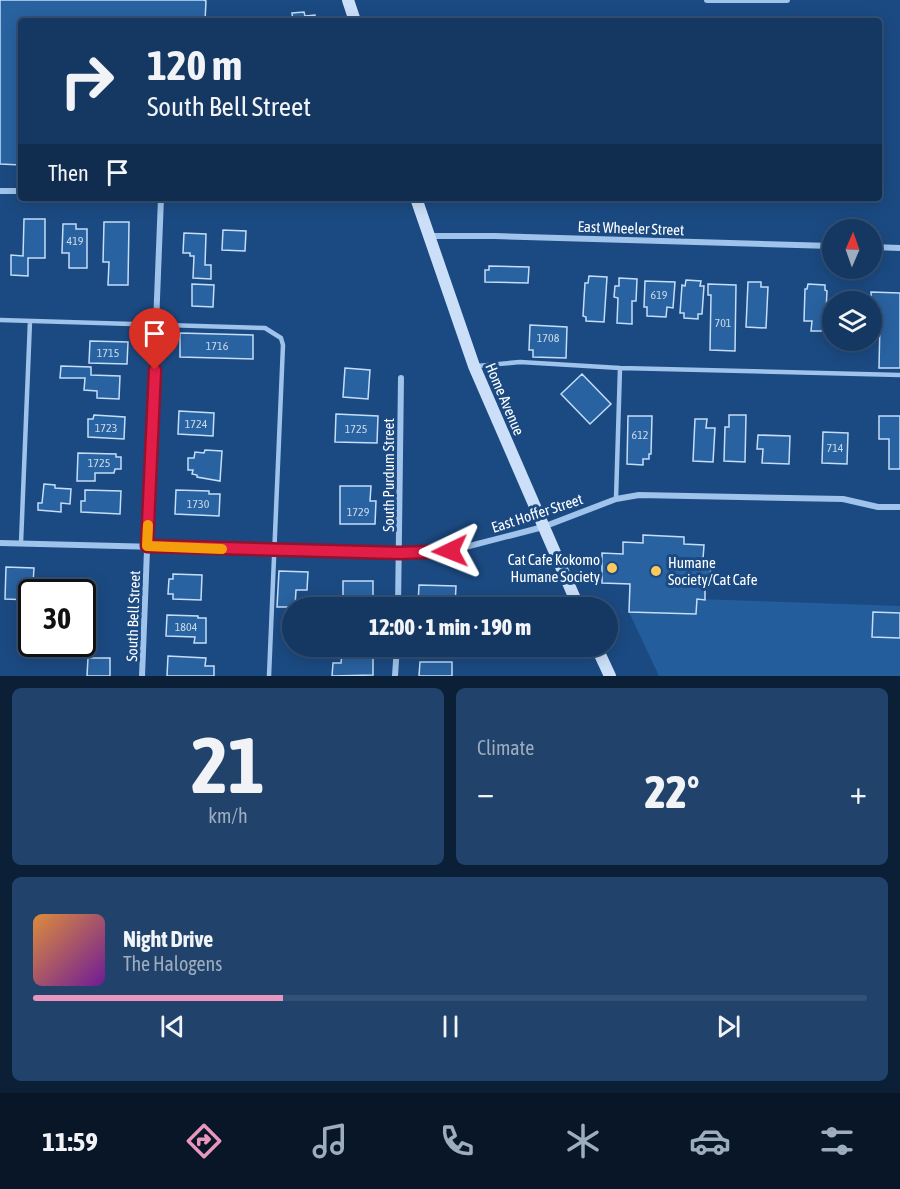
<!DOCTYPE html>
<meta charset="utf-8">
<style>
:root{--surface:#143862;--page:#21436b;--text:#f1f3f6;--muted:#9dacbe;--line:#335277;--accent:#e797bd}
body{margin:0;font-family:"Asap Condensed",sans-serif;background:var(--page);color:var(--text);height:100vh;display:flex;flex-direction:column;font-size:22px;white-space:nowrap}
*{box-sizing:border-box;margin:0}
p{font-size:20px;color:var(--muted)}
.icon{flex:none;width:33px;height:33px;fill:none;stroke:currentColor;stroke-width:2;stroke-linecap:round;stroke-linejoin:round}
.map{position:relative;height:676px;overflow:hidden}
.drawer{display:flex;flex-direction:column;gap:12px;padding:12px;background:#0b1f36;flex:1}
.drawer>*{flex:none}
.guide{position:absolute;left:18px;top:18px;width:864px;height:183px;border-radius:6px;box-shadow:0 3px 15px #0003,0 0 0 2px var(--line);background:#143862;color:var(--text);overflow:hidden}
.needle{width:39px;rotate:2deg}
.fabs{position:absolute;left:822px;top:219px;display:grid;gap:12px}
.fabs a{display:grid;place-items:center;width:60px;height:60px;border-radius:50%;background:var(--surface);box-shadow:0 3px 15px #0003,0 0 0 2px var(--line);font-size:30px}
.speed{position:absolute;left:18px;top:579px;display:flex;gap:12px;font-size:30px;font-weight:700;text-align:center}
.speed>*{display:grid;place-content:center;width:78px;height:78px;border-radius:50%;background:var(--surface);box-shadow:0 3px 15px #0003,0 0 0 2px var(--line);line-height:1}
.speed .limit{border:3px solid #111;border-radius:9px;background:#fff;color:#111}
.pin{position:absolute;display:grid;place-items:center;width:51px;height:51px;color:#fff;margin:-62px -26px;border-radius:50% 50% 50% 0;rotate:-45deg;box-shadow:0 0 6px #0007}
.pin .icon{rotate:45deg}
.me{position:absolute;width:66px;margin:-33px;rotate:268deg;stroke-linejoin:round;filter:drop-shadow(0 0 4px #0008)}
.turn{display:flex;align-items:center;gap:21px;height:126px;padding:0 30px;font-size:27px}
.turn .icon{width:78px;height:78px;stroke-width:2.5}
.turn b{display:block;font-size:42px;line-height:51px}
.then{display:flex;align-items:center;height:57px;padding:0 30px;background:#0003;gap:12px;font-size:22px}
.big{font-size:45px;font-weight:800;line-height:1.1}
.drawer .tile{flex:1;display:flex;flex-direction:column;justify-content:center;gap:9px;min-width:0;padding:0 21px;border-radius:9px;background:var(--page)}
.drawer .dial{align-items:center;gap:0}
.dial b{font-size:78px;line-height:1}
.song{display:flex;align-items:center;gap:18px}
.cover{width:72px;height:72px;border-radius:9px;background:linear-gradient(135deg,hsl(30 70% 55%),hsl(280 70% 35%))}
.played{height:6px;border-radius:3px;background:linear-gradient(90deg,var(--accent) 30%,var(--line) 30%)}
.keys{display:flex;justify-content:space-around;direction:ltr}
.heat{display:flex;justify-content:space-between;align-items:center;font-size:33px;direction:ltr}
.drawer .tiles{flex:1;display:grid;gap:12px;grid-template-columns:1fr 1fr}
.tile:last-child{grid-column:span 2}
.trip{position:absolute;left:282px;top:597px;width:336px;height:60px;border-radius:30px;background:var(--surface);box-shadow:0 3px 15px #0003,0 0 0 2px var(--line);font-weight:800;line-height:60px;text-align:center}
.dock{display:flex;height:96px;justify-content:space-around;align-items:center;background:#081627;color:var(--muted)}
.dock .icon{width:42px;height:42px}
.dock .current{color:var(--accent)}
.dock b{font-size:27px;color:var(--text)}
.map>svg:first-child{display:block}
.green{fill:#245d9b}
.building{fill:#2962a0;stroke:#c4ddf8;stroke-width:1.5}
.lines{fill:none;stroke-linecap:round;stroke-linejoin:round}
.service{stroke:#9fc3ea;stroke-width:4.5}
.minor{stroke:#9fc3ea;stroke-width:6}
.secondary{stroke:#cbdff8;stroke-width:12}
.route-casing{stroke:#92132f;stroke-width:15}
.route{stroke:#e11d48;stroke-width:10}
.slow{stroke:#f59e0b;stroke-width:10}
.poi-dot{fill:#fcc95b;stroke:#1b4a82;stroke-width:2}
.labels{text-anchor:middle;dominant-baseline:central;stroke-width:6;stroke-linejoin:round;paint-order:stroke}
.number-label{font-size:12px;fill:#cad8e7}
.street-label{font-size:15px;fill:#fff;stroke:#1b4a82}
.poi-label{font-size:15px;fill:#fff;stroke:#1b4a82;text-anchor:end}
</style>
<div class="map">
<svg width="900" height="676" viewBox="0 0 900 676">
<rect width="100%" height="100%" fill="#1b4a82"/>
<!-- green -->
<path class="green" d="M697 599 900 606V676H659L629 612 696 614Z"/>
<!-- building -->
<path class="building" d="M0 0H204L206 1 205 21H21V165L0 164Z
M304 12 305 16 315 15V18H323L324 21H293L292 13Z
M24 219H45V258H28V276L11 275V255L23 256Z
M104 222H129L128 285H108L109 262H103Z
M63 224H76V229H87V268H69V253H62Z
M223 230 246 231 245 251 222 250Z
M184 233 206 234 205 265H211V279L193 278 194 256H190V253H183Z
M489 266 529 267 528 283 485 282V270H489Z
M589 276 607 277 604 322 586 321V317L583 316 585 283H588Z
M619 278 637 279 636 301H632V324L617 323 618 298 614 297 615 286H619Z
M686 280 701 281 700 286H704L702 314H698V319L684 318V313H680L682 285 685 286Z
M645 281 675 282 673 308 667 307 666 317 647 316V307H644Z
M748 282H761V287H768L766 328 746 327Z
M192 284 214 285 213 307 192 306Z
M708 284 736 285 735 351 710 350 711 295H708Z
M808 284 825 285V290L827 291 825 331H811L812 321H804L805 289H807Z
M871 292 900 293V368H879L880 322H872Z
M530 325 567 327 566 358 533 357V350H529Z
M180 333 253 335V359L180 357Z
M90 341 128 342 127 364 89 363Z
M61 366 91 367V375L120 376 119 399 97 398V391L84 390 85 378H60Z
M345 368 370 370 368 399 343 397Z
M582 374 611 404 590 424 561 394Z
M179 411 214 413 213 436 178 434Z
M336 414 378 416 377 443 335 442Z
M94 415 125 417 124 439 88 437V419H93Z
M729 415H746L745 462 724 461 725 427H729Z
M628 416H652L651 454H649V459H643V465L627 464Z
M879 416H900V469H889V439H879Z
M695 419H707L706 428H715L713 462 693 461Z
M823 432 848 433 847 464 822 463Z
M758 435 790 436 789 464 762 463 763 449H757Z
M205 450 222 451 220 481 197 477V475L192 474 193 470H188V458H194L195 452 204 453Z
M78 453 116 454V457H121V469H115L114 473H95V481H77Z
M44 484 55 485V488L71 489 70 504 61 503V512L38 510V503H42Z
M340 486H371L370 501H376L375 524H340Z
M85 490 121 491 120 514 81 512V501H85Z
M176 490 209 491V494H220L219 516 175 514Z
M643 535 684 537V544L704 545 703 559H711L710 583H705V600L697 599 696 614 629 612 630 584 602 583V553L623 554V542L643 543Z
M6 567 34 568 32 600 5 599Z
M279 571 308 572 307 590H296L295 607H277Z
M173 574 202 575 201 600 173 599V594H168L169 579H173Z
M343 581H373V603H343Z
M419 585 456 586 455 606 418 605Z
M873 612 900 613V638L872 637Z
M167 615 198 616V618H206V643H194L195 637 166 636Z
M342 654 373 655V675L332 676 333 663H341Z
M168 656 206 658 205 666H214V676H167Z
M88 658H110V676H87Z
M420 662H452V676H419Z"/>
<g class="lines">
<!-- service -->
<path class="service" d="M0 320 265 328 281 338 283 345 269 676
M477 366 520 362 620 368 900 375
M616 499 620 368
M21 543 30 321"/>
<!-- minor -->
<path class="minor" d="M707 0H787
M0 191H21
M430 236H495L832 246
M872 247 900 248
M0 543 400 553 450 551 543 527 616 499 639 495 843 499 878 507H900
M398 608 401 378
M142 676 161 198
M395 676 397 646"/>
<!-- secondary -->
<path class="secondary" d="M348 0 355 21
M416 198 474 366 579 608
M596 646 610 676"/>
</g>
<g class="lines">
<defs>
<path id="route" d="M155 370 147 546 400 553 450 551"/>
</defs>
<!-- route casing -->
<use href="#route" class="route-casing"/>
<!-- route -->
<use href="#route" class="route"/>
<!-- slow -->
<path class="slow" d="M148 525 147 546 222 549"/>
</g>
<!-- markers -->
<g class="poi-dot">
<circle cx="612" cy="568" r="6"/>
<circle cx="656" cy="571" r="6"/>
</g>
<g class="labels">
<!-- number labels -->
<g class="number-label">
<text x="75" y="241">419</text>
<text x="659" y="295">619</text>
<text x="723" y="323">701</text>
<text x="548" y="338">1708</text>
<text x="217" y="346">1716</text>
<text x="108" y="353">1715</text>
<text x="196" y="424">1724</text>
<text x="106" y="428">1723</text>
<text x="356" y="429">1725</text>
<text x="640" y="435">612</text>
<text x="835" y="448">714</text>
<text x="99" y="463">1725</text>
<text x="198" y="504">1730</text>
<text x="358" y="512">1729</text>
<text x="186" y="627">1804</text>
</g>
<!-- street labels -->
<g class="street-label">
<text transform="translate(631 228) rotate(2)">East Wheeler Street</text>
<text transform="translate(505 399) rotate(67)">Home Avenue</text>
<text transform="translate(388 475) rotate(-90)">South Purdum Street</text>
<text transform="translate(537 513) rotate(-18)">East Hoffer Street</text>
<text transform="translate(133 616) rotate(-88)">South Bell Street</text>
</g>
<!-- poi labels -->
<g class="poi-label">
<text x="600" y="559">Cat Cafe Kokomo<tspan x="600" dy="17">Humane Society</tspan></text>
<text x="668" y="562" text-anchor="start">Humane<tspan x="668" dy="17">Society/Cat Cafe</tspan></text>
</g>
</g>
</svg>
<div class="fabs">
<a><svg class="needle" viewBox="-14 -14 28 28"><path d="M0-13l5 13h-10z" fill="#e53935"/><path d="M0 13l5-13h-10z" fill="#9dacbe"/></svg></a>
<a><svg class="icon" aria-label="layers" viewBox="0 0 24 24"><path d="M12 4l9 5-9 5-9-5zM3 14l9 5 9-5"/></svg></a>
</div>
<div class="speed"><div class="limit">30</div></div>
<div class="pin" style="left:155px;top:370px;background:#d93025"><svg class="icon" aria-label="arrive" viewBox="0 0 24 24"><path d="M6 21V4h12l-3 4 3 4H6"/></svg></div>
<svg class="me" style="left:450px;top:551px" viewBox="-20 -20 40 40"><path d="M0-17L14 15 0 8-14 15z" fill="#e11d48" stroke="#fff" stroke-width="4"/></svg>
<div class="trip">12:00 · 1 min · 190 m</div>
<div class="guide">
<div class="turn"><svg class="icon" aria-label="right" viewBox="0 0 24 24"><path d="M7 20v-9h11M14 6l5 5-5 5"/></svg><div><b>120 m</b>South Bell Street</div></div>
<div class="then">Then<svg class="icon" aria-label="arrive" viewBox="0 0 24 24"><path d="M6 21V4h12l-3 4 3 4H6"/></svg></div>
</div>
</div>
<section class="drawer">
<div class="tiles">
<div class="tile dial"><b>21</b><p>km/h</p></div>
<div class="tile"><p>Climate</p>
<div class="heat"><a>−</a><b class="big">22°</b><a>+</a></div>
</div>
<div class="tile">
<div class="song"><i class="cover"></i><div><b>Night Drive</b><p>The Halogens</p></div></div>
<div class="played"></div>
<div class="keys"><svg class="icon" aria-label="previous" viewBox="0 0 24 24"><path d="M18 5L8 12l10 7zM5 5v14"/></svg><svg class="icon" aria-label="pause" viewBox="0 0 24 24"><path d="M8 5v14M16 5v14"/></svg><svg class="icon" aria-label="next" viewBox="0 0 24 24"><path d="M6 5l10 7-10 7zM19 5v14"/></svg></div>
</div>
</div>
</section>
<nav class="dock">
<b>11:59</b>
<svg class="icon current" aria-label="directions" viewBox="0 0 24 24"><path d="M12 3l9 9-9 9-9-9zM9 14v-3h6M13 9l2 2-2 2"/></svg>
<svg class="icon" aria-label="music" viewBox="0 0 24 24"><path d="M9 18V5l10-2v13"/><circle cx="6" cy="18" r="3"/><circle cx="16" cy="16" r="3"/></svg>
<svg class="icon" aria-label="phone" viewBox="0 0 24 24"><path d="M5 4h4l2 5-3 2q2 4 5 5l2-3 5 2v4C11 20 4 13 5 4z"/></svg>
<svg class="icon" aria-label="climate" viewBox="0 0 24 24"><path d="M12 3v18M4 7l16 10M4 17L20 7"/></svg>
<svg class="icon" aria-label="car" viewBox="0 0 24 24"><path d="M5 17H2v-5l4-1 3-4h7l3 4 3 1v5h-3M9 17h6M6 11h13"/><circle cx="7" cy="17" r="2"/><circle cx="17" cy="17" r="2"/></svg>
<svg class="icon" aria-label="filters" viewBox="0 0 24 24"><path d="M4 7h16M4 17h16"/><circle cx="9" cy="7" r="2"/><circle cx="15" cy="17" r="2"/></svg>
</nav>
